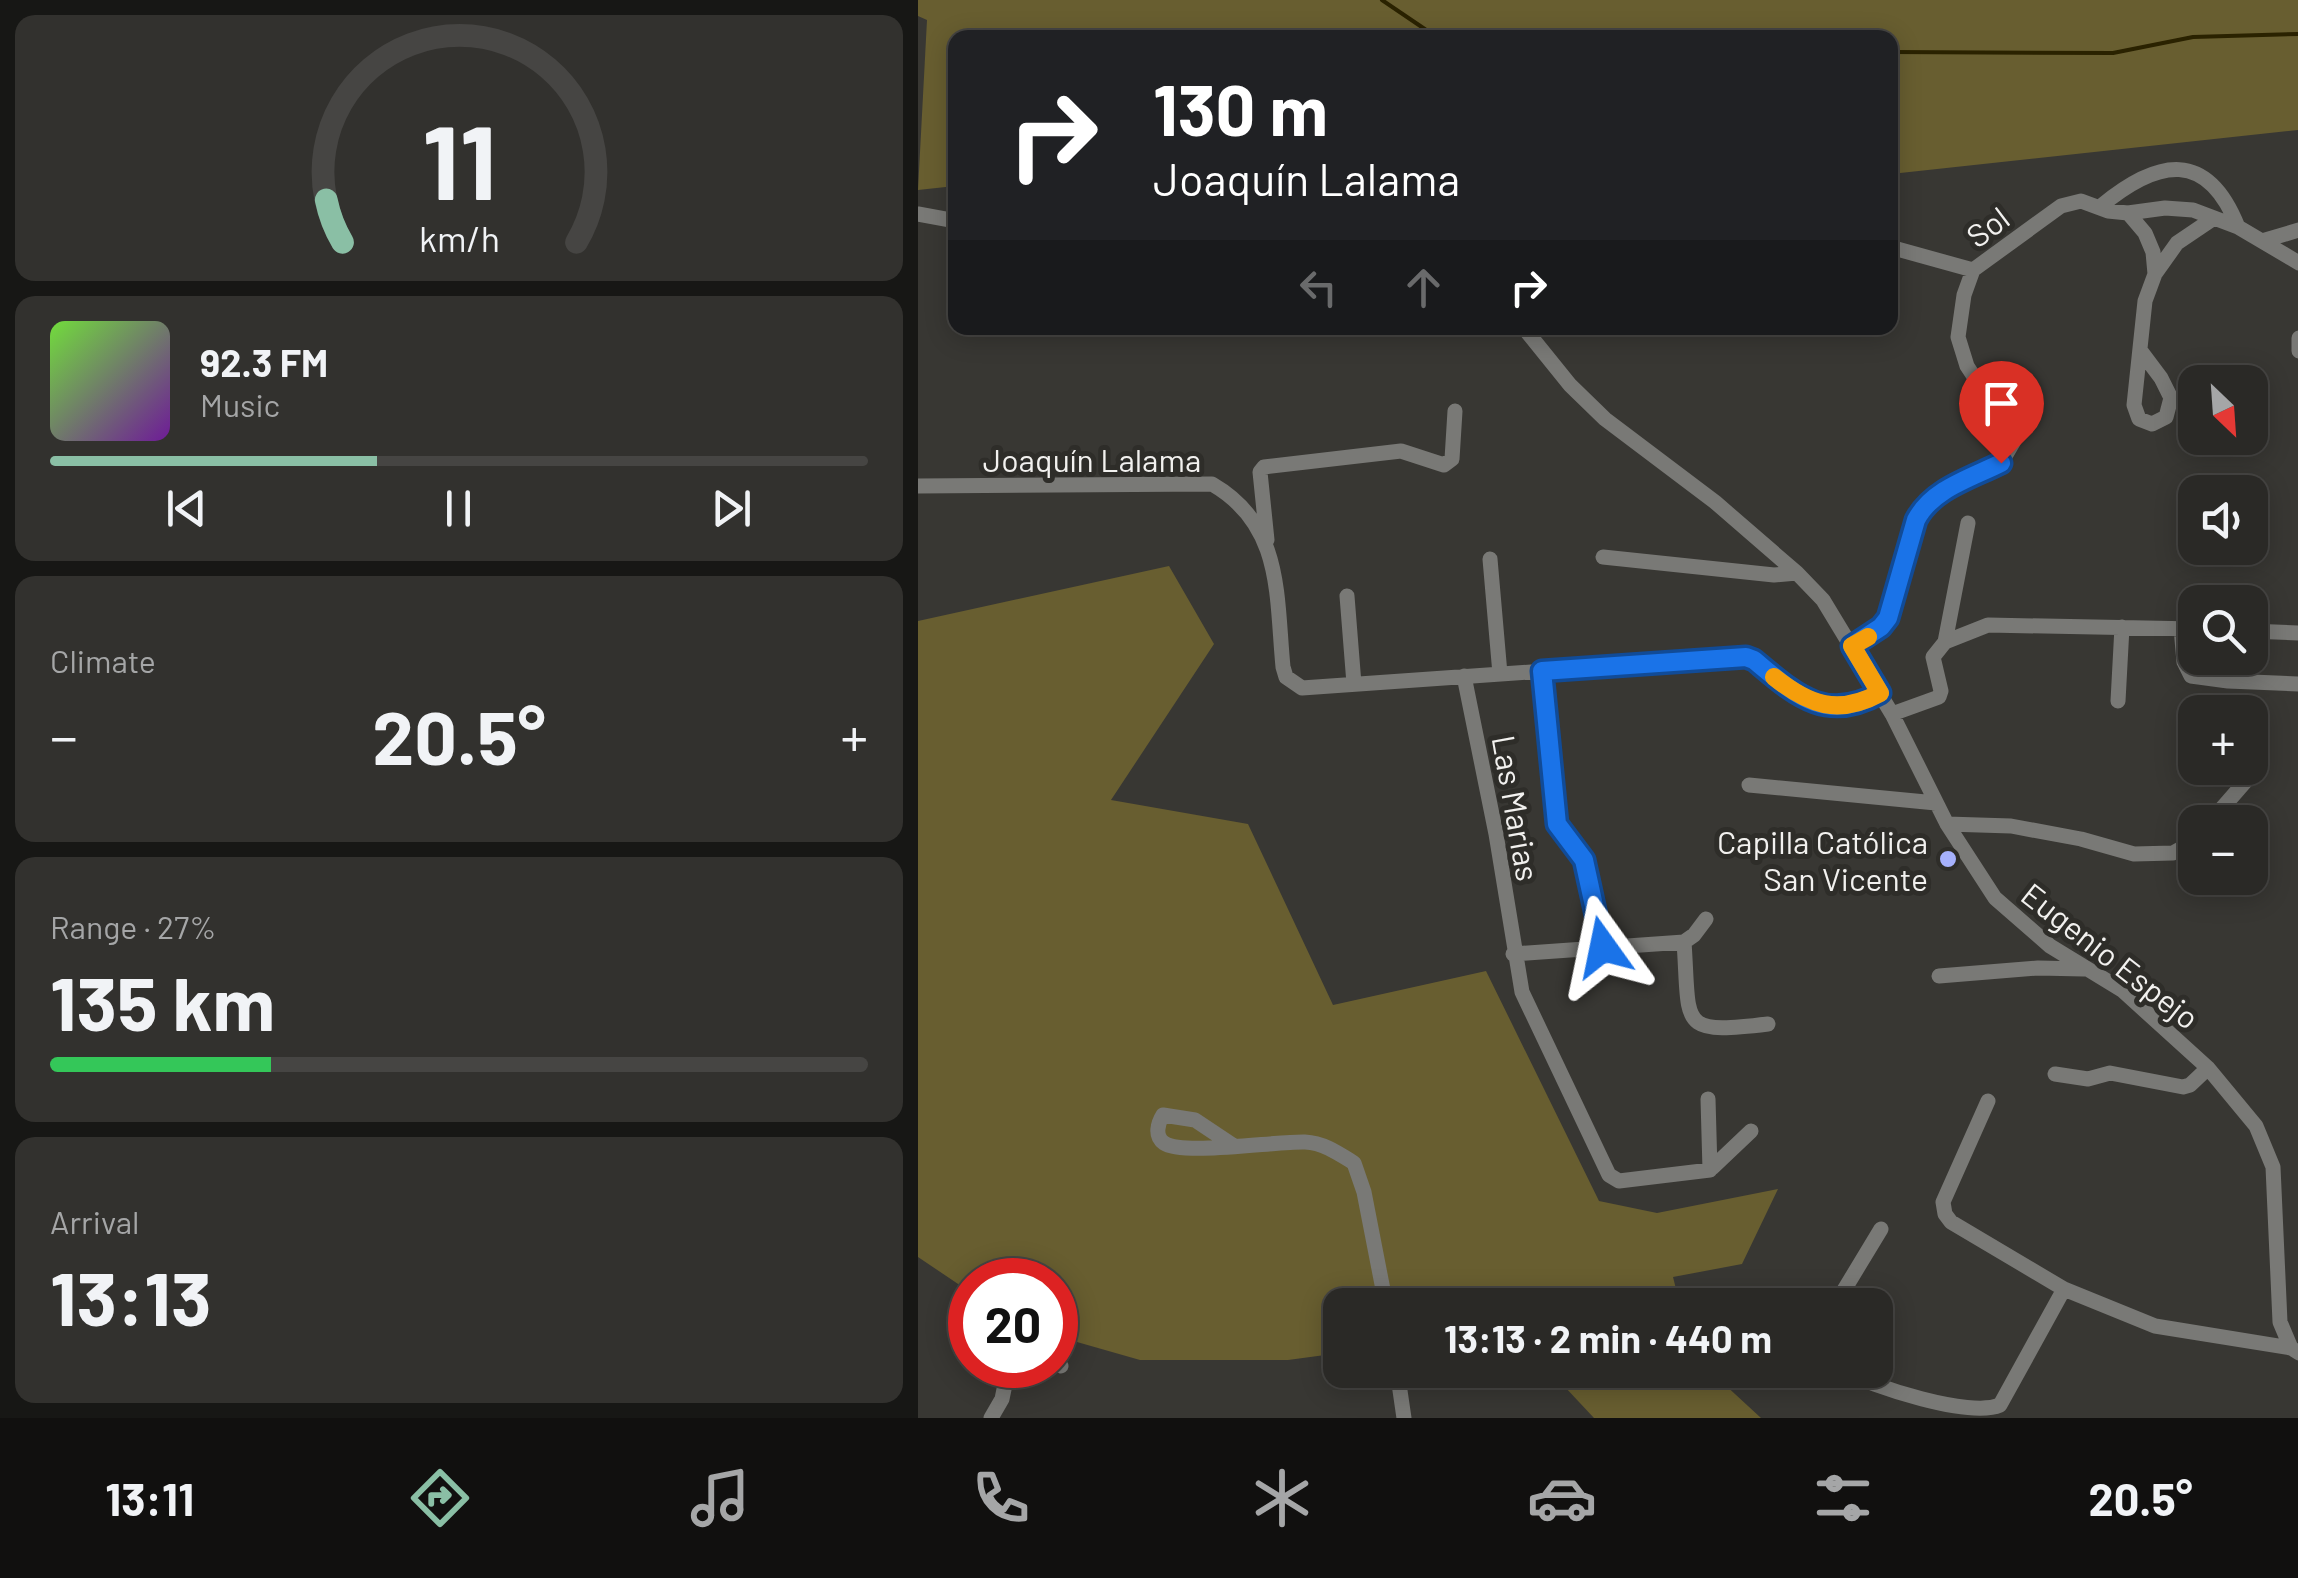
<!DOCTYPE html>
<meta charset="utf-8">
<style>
:root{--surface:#2a2926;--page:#32312e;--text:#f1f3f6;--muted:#a5a6a7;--line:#464543;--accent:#8abfa5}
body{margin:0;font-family:Barlow,sans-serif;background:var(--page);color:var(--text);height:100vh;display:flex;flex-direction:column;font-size:38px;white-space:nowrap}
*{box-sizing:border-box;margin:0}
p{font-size:32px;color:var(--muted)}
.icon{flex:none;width:55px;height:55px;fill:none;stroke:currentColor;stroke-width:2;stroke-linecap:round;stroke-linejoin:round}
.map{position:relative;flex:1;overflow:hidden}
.side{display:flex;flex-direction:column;gap:15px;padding:15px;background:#171715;width:918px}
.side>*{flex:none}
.hud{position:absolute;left:30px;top:30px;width:950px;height:305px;border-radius:20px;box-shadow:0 5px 25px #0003,0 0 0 2px var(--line);background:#202124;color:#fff;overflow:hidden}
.needle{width:65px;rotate:155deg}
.fabs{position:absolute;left:1260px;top:365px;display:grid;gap:20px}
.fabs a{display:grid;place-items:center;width:90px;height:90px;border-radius:20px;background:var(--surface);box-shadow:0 5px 25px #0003,0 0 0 2px var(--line);font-size:50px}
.speed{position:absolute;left:30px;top:1258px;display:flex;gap:20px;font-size:50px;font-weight:700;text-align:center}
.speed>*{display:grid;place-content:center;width:130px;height:130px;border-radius:50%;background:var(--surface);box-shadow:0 5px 25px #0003,0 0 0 2px var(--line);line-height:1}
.speed .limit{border:15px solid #d22;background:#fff;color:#111}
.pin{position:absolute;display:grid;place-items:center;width:85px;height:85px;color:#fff;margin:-102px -42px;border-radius:50% 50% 50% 0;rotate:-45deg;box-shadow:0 0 10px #0007}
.pin .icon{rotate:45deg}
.me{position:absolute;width:110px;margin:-55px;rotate:348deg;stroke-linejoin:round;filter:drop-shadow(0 0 8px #0008)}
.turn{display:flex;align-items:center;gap:35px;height:210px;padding:0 40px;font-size:45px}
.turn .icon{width:130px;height:130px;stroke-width:2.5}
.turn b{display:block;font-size:70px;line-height:85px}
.lanes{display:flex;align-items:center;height:95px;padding:0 40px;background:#0003;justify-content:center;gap:50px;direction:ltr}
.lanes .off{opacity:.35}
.big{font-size:75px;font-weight:700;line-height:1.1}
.side .tile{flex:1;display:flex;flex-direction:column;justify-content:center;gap:15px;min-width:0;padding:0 35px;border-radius:20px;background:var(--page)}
.side .dial{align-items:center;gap:0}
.dial svg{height:260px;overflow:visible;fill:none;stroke:var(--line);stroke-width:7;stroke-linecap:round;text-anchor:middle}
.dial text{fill:var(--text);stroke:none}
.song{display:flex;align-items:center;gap:30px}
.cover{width:120px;height:120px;border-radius:15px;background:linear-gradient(135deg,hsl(100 70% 55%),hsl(280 70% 35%))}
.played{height:10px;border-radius:5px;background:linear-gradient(90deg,var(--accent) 40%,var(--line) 40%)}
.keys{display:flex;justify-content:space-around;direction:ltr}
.heat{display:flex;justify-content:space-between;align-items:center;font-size:55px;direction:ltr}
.charge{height:15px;border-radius:8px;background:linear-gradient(90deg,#34c759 27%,var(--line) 0)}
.trip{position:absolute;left:405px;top:1288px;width:570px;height:100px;border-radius:20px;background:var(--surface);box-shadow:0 5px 25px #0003,0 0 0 2px var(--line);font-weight:700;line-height:100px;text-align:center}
.menu{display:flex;height:160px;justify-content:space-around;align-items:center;background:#11100f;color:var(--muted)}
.menu .icon{width:70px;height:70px}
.menu .active{color:var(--accent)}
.menu b{font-size:45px;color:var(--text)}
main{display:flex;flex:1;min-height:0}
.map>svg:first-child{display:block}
.forest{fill:#685e30}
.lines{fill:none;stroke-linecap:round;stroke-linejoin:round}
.stream{stroke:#2a2200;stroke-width:4}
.minor{stroke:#797976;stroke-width:15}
.route-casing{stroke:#114b97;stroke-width:25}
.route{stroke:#1a73e8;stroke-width:18}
.slow{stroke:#f59e0b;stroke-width:18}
.poi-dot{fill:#a6b1fc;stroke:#2e2d29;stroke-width:4}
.labels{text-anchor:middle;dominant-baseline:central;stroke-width:10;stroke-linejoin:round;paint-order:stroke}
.street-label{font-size:32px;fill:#f2f1ef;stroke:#2e2d29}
.poi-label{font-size:32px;fill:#f2f1ef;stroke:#2e2d29;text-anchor:end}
</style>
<main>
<section class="side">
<div class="tile dial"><svg viewBox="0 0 100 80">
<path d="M14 69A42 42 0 1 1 86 69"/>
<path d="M14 69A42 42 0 0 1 9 56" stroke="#8abfa5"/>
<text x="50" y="56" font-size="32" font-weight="700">11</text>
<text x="50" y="72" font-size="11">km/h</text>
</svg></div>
<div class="tile">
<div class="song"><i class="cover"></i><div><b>92.3 FM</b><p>Music</p></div></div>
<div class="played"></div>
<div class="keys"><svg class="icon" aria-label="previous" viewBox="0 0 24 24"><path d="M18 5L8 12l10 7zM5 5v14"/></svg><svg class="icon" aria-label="pause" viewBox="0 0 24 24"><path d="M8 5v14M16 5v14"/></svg><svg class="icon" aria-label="next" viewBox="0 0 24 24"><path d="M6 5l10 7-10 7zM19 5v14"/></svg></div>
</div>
<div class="tile"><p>Climate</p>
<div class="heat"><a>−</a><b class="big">20.5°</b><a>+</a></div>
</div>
<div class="tile"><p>Range · 27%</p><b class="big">135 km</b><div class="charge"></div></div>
<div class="tile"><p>Arrival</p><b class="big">13:13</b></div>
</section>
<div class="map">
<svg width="1381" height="1418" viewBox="0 0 1381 1418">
<rect width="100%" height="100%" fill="#383733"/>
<!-- forest -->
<path class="forest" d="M0 0H1380V130L973 174 972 38H38L37 186 0 190 9 20 0 16Z
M251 566 296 644 193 800 330 824 415 1005 568 971 681 1201 739 1213 860 1189 824 1264 755 1277 762 1305H422V1353L370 1360H222L138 1336V1280H52V1292L0 1257V621Z
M631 1370H791L843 1418H676Z"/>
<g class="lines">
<!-- stream -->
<path class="stream" d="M464 0 520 38
M972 52 1195 53 1275 37 1381 34"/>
<!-- minor -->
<path class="minor" d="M1183 206C1240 159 1289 149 1320 227
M1210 213 1227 233 1235 252 1237 274 1227 301 1216 405 1221 419 1234 424 1248 417 1253 398 1243 378 1222 350
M0 214 38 221
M1344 241 1381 230
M972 247 1055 270
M1237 274 1259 243 1296 218
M606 328 652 385 687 419 797 502 879 573 905 600 974 714 1029 824 1077 898 1132 946 1204 990 1290 1068 1338 1126 1355 1167 1362 1322 1373 1348 1381 1353
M1381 338V351
M0 486 294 484C365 525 358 595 365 667L368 677 384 688 827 657 836 660C877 694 907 723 962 693
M349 540 342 472 346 467 483 451 526 465 534 459 537 411
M685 557 856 575 879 573
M572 559 582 674
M429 596 436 684
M1263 628 1266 662 1273 676 1310 681 1381 684
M1332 631 1381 633
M1027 642 1050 523
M934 646 963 627 971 617 998 520 1006 505 1022 493 1083 463 1096 441 1090 417 1068 395 1049 366 1040 337 1046 295 1055 270 1143 206 1163 201 1190 211 1210 213 1247 208 1275 210 1320 227 1381 263
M624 671 639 824 667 861 685 947
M546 676 578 834 604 992 691 1175 701 1181 792 1170 790 1099
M1200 701 1204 627
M974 714 1021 697 1023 691 1015 657 1027 642 1070 625 1278 629
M831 785 1018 803
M1292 822 1333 775
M1029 824 1093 826 1163 839 1216 854 1255 853 1278 840
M766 942C772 1026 759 1035 850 1024
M595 954 766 942 776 935 788 919
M1021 976 1120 968 1166 969
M1137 1074 1170 1079 1192 1073 1265 1087 1272 1085 1290 1068
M1070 1101 1025 1202 1027 1214 1033 1222 1146 1289 1237 1326 1373 1348
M316 1146 277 1120 245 1115C240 1123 236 1136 246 1143 265 1156 359 1141 387 1142 406 1143 420 1153 436 1163L446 1192 468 1305
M794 1168 833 1131
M917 1305 963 1229
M138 1359 143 1366
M479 1370 486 1418
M924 1370C955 1387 1052 1418 1082 1405L1146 1289
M73 1418 84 1399 91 1365"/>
</g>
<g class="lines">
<defs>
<path id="route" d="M685 947 666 860 639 824 624 671 828 657 836 660C877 694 907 724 962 693L934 646 963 627 970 618 998 520C1014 489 1053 478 1083 463"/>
</defs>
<!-- route casing -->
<use href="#route" class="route-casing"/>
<!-- route -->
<use href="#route" class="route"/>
<!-- slow -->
<path class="slow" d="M856 677C891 705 920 716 962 693L934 646 950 637"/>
</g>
<!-- markers -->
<circle class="poi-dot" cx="1030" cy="859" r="10"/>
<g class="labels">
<!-- street labels -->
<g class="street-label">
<text transform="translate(1069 226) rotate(-37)">Sol</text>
<text x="174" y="459">Joaquín Lalama</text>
<text transform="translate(599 808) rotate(80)">Las Marias</text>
<text transform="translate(1193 955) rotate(38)">Eugenio Espejo</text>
</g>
<!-- poi labels -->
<g class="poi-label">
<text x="1010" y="841">Capilla Católica<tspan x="1010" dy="37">San Vicente</tspan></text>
</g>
</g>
</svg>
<div class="fabs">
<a><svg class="needle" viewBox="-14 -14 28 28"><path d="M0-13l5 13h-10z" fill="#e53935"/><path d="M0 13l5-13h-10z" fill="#a5a6a7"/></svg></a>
<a><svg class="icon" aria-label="sound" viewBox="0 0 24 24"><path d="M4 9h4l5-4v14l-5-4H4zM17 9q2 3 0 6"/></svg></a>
<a><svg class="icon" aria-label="search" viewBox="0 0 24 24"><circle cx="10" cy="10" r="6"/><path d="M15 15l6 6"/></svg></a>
<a>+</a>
<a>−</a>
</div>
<div class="speed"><div class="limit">20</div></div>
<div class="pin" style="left:1083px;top:463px;background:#d93025"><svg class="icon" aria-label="arrive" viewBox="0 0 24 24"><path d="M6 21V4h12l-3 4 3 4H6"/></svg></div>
<svg class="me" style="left:685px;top:947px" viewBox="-20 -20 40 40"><path d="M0-17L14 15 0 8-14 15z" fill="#1a73e8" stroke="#fff" stroke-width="4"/></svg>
<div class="trip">13:13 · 2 min · 440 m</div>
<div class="hud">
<div class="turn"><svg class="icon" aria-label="right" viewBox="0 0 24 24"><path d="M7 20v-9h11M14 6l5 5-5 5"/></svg><div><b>130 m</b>Joaquín Lalama</div></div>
<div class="lanes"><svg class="icon off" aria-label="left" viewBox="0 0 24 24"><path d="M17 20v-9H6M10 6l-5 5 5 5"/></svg><svg class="icon off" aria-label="ahead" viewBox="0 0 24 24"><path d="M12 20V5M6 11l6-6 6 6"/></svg><svg class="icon" aria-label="right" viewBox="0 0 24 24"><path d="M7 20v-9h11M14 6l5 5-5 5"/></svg></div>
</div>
</div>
</main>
<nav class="menu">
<b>13:11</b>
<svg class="icon active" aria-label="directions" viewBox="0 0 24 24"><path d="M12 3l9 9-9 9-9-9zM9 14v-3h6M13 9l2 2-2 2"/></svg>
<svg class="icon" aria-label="music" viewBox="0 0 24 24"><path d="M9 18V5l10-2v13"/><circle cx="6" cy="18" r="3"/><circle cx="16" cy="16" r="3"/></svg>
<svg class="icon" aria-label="phone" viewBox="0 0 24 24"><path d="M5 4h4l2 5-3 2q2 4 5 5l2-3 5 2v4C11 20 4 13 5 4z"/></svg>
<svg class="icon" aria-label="climate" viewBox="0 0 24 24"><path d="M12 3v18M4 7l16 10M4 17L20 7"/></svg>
<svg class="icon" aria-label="car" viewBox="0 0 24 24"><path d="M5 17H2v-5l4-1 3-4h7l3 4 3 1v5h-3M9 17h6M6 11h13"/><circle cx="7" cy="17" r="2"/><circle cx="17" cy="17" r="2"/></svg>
<svg class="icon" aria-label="filters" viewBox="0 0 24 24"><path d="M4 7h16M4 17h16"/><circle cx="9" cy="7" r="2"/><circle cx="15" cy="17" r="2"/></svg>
<b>20.5°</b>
</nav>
